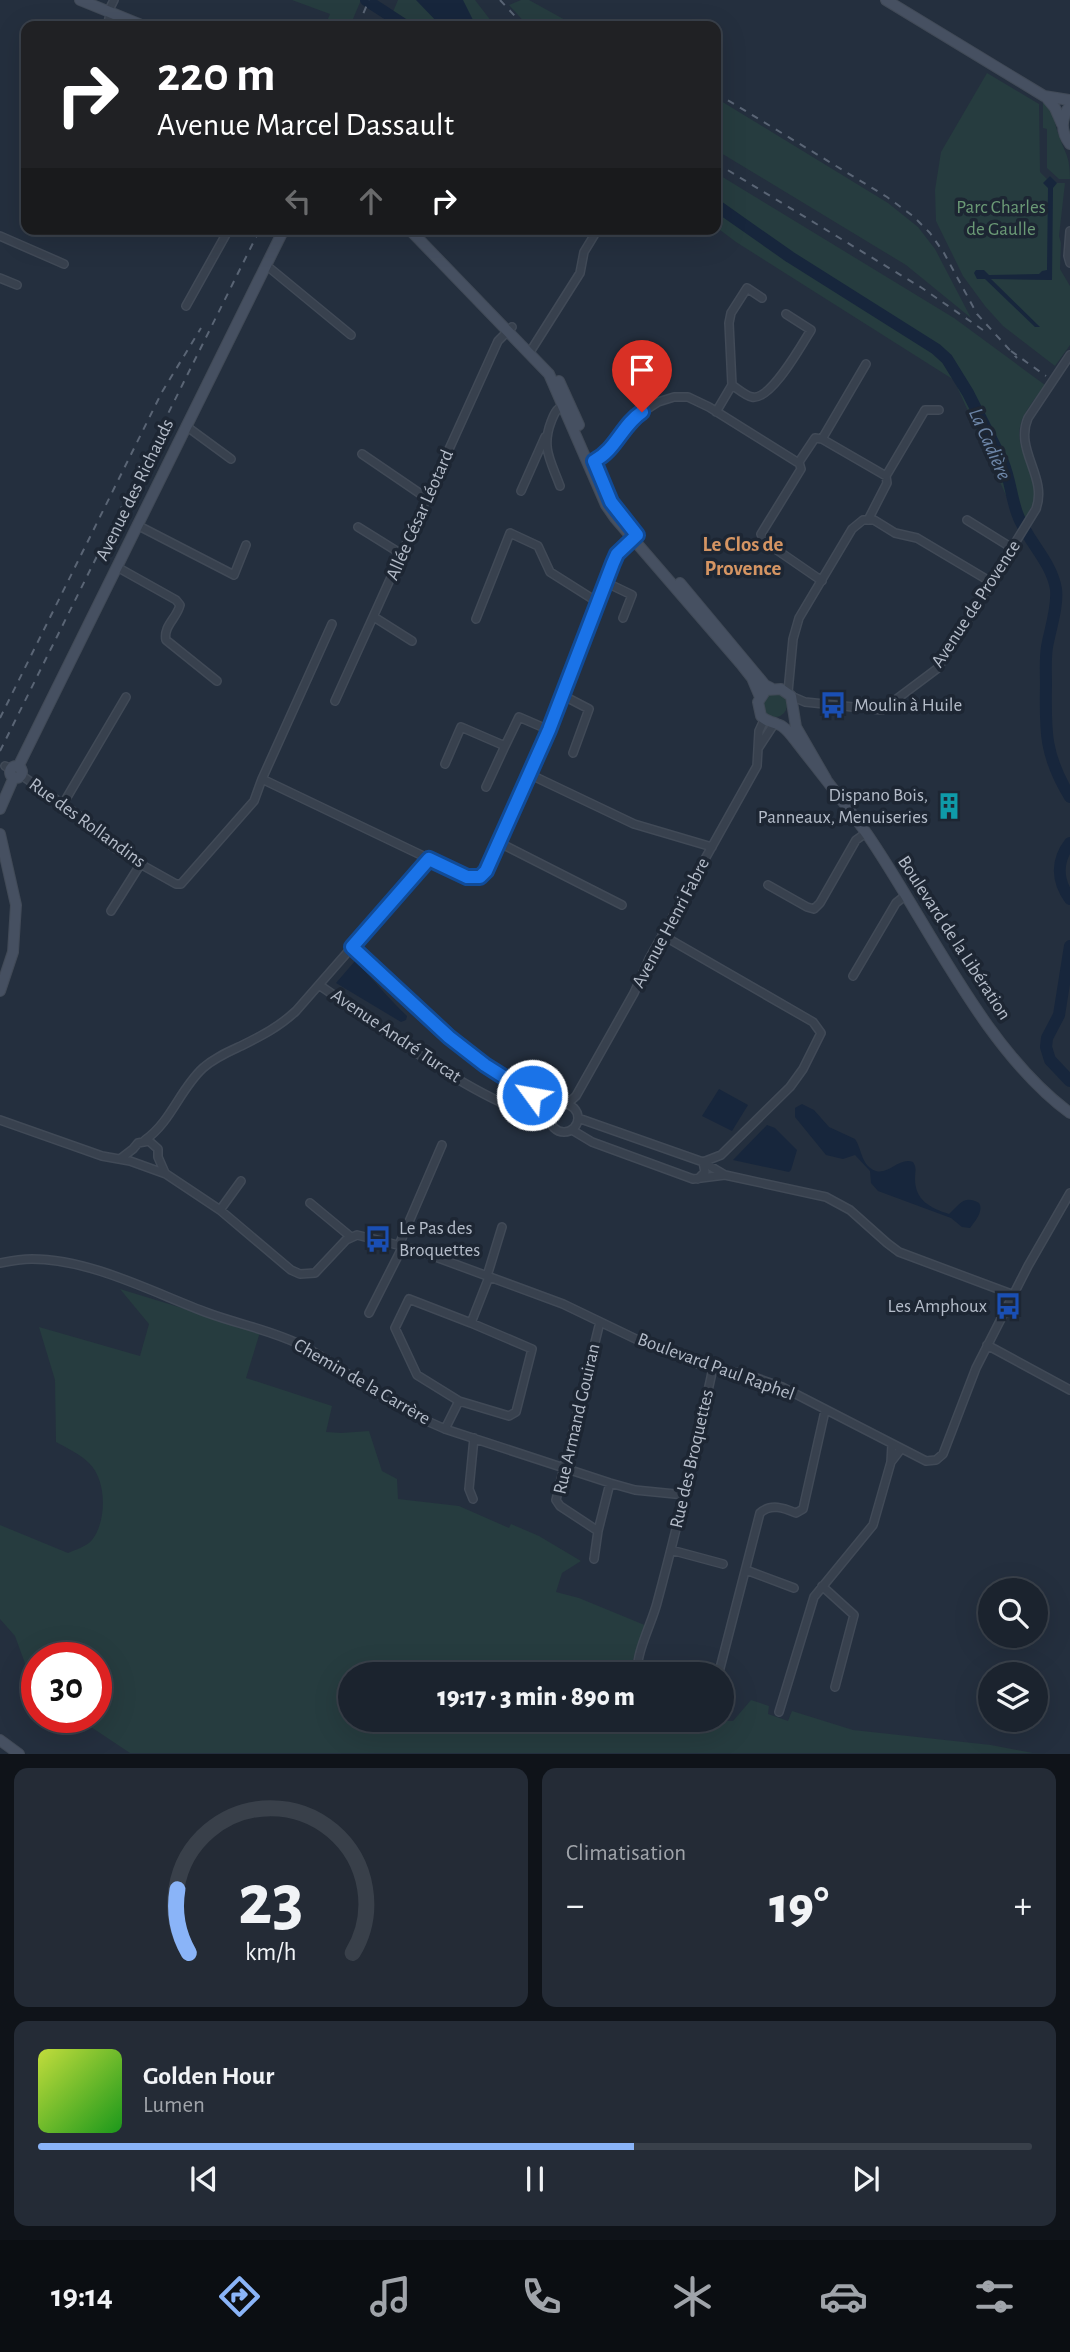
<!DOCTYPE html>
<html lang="fr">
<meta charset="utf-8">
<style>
:root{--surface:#1b232e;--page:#242b36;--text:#f1f3f6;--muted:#a0a4aa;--line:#39404a;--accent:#8ab4f8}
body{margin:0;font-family:"Alegreya Sans",sans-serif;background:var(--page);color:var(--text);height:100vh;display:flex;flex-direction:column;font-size:26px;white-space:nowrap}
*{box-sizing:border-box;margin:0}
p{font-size:23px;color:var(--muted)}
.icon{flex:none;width:38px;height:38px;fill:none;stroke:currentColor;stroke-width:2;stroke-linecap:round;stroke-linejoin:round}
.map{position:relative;height:1754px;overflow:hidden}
.details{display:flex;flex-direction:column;gap:14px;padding:14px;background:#0f1319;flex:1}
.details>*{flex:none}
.top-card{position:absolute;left:21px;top:21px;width:700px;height:214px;border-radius:14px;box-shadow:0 7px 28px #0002,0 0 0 2px var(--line);background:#202124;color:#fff;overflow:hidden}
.tools{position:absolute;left:978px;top:1578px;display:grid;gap:14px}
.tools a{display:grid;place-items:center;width:70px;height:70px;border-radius:50%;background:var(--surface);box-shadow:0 7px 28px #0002,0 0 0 2px var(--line);font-size:35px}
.speed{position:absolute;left:21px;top:1642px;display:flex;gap:14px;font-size:35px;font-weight:700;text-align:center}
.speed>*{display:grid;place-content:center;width:91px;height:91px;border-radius:50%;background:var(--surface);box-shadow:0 7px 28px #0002,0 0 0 2px var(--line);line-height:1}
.speed .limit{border:10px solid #d22;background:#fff;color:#111}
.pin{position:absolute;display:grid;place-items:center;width:60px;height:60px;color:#fff;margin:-72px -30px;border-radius:50% 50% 50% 0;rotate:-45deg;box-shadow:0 0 7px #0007}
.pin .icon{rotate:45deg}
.me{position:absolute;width:77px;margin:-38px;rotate:302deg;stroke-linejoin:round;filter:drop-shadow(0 0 5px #0008)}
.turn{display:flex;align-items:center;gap:24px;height:147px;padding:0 21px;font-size:32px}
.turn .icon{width:91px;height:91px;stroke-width:2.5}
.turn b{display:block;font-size:49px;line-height:60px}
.lanes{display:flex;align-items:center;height:66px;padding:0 21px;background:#0003;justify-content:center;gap:35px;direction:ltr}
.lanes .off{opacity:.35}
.big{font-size:52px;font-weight:800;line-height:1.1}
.details .card{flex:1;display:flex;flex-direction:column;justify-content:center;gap:10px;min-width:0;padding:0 24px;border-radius:14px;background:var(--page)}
.details .dial{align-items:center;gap:0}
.dial svg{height:182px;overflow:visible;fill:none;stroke:var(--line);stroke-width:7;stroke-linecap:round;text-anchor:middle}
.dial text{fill:var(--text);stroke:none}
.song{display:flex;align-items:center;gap:21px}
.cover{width:84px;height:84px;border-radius:10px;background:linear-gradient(135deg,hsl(70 70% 55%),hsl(120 70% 35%))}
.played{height:7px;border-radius:4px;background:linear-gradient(90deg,var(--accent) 60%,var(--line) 60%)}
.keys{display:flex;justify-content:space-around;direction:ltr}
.heat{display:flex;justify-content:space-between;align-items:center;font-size:38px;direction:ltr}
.details .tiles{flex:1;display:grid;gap:14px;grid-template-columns:1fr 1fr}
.card:last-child{grid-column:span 2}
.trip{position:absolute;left:338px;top:1662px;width:396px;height:70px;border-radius:35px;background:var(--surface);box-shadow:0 7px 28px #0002,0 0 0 2px var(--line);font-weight:800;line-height:70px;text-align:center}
.menu{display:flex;height:112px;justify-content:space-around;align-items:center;background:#0b0e12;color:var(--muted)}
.menu .icon{width:49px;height:49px}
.menu .on{color:var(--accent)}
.menu b{font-size:32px;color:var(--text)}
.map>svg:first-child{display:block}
.green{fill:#263c3f}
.water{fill:#17263c}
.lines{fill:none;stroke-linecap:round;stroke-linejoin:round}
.river{stroke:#17263c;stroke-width:12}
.street-casing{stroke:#414a57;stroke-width:10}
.secondary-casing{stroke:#414a57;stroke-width:12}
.street{stroke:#38414e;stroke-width:7}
.secondary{stroke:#465061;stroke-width:10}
.rail{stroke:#5a6575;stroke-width:2;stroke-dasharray:7 7;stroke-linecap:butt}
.route-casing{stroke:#114b97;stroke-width:18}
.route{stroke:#1a73e8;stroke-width:12}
.labels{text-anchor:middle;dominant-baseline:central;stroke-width:7;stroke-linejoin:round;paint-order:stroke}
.park-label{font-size:19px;fill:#6b9a76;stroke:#1d2633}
.street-label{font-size:19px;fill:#b4bcc9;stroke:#1d2633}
.poi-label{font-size:19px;fill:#b4bcc9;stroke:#1d2633;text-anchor:start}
.water-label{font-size:21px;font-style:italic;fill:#6d86a8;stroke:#1d2633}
.neighbourhood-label{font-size:21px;font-weight:bold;fill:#d59563;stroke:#1d2633}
</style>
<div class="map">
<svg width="1070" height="1754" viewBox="0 0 1070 1754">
<rect width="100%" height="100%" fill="#242f3e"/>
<!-- green -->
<path class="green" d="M292 0H361L350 26H325L330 14Z
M398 0H475L495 26H387Z
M521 0H529L576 26H528L509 5Z
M987 73 1039 104 1040 172 1047 179 1050 176 1057 183H1065L1059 236 1061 243 1060 269 1070 286V345L1055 366 1003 326 985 306 963 276 936 221 935 190 941 152Z
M716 98 888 203 918 227 935 249 971 318 906 265 716 150Z
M1043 101C1054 111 1054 123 1059 136 1066 155 1070 157 1070 179H1059L1047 168V129L1043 128Z
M716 173 954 318 1045 385C1036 398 1023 412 1020 427 1015 453 1041 476 1034 501 1032 508 1027 514 1024 520L1018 522 954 380 736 242 716 227Z
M763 705a12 12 0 1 1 24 0a12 12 0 1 1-24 0Z
M120 1289 260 1332 246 1378 332 1406 326 1432 341 1433 369 1431 382 1471 397 1479 398 1499 459 1506 509 1528 511 1524 539 1536 581 1561 562 1573 556 1592 579 1598 647 1626 630 1667 634 1675H350V1720L733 1721 751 1700 769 1706 768 1714 788 1721 792 1711 853 1730 991 1745 1033 1753H130L76 1717H96V1657H37V1690L34 1688 15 1636 0 1619V1525L68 1553C75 1550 87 1546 92 1540 107 1521 107 1480 89 1463 80 1454 67 1448 56 1442L55 1380 39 1327 140 1356 149 1324Z"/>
<!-- water -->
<path class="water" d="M416 0H463L476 26H441Z
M1050 176 1057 183 1053 188 1052 280 991 279 1040 327H1035L985 279H977L974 273 976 270H984L989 275 1039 274 1042 271 1047 270 1048 188 1043 183Z
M355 961C373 979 388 998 407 1016L406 1020 401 1022 336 983Z
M719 1089 748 1105 732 1131 702 1116Z
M802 1104 814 1110 829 1127 855 1139C862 1149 861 1166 876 1171 889 1175 899 1157 913 1162 917 1168 915 1171 915 1179 915 1200 930 1208 949 1214 959 1205 964 1194 979 1203 984 1211 975 1221 970 1228L962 1227 951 1218 878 1191 871 1183 870 1171 855 1155 843 1159 826 1155 795 1117V1108Z
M767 1125 775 1128 797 1150 791 1170 789 1172 733 1160Z"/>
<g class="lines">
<!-- river -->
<path class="river" d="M366 0 406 26
M716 205 790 257 936 349 947 359 968 393 1003 462C1010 479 1011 496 1017 513 1026 540 1051 560 1056 589 1058 608 1050 629 1047 647 1045 659 1046 672 1046 685 1045 732 1045 756 1070 797
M1070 843C1056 861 1057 881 1070 899
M1070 946 1059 1015 1047 1038 1046 1047 1050 1060 1070 1081"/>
<defs>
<path id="street" d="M109 10 114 0
M107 26 111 11
M1070 231 1068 256 1070 263
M0 236 64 264
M266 265 351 335
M0 278 17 285
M186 306 229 229
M530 352 580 273 584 252 598 229
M732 385C738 389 746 396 752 397 771 401 802 344 811 330L786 314
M716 412 732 385 729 323 731 313 747 288 762 298
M186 426 231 459
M822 439 886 476
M362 454 428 499
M589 464 607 455 630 420 658 402 674 397H688L709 407 797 462H799
M560 486C551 461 541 448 551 422 554 414 556 409 564 405
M521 491 545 437
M868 520 887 483 886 476 925 410H939
M967 520 1012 548
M137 525 234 575 246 545
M358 527 403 555
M117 567 176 600 180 605C177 618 163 626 166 640L217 681
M822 581 764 541 761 534 801 469 799 462 815 438 822 439 866 364
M607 583 632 595 623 618
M374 617 412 641
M476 619 510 533 538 546 550 572 599 603
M788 692 793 639 799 618 852 529 863 520H874L895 533 917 538 991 582
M562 695 589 709 573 753
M791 696 805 702 882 710 938 668 1036 509C1048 477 1014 450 1028 418L1070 355
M335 701 498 341 512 327
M759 747 774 724
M445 764 461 727 505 746 519 717 549 730
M5 766 11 769
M529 774 634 824 712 847
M21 775 90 823 112 846 126 856 176 884H181L254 801 262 779 332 624
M262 779 467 877 477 878 483 876 547 734 613 563 617 554 637 535
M486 787 505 746
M63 804 126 697
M498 842 622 905
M768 885 807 907 814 909 820 903 856 840 866 833
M111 911 140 865
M662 935 813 1022 821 1033 803 1069 790 1087 721 1155 703 1162 705 1172 698 1179
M352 947 449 1037 485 1065 554 1108
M853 976 896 903 906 895
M319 985C378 1025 445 1078 509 1106 522 1112 536 1114 550 1119
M550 1118a14 14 0 1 1 28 0a14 14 0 1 1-28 0Z
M567 1104 576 1096 634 993 649 959 757 766 759 731 764 720
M578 1118 703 1162 725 1175 826 1197 850 1210 887 1243 899 1252 1014 1295
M0 1120 102 1156 130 1161 166 1174 220 1210 291 1270 300 1274 315 1273 346 1240 357 1235 414 1249 563 1304 642 1342 698 1364 748 1375 782 1387 926 1461 936 1460 943 1454 976 1368 1028 1266 1070 1193
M572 1130 592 1142 693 1179 725 1175
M145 1140C171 1122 180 1089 203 1068 214 1058 228 1052 241 1046 261 1036 279 1027 296 1011L429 859
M120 1159 133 1149 138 1143 149 1141 158 1149V1157L165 1173
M310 1203 351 1237
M220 1210 241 1181
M399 1245 442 1145
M0 1263C10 1261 21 1259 32 1259 91 1259 154 1293 208 1313 238 1324 270 1330 299 1344 326 1357 349 1376 375 1392 397 1406 421 1419 445 1429L610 1483 635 1490 685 1495
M487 1276 502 1227
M369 1313 403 1246
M600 1322 556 1500 560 1506 598 1531 610 1483
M987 1345 1070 1390
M459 1401 509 1416 516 1412 532 1349 471 1323
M445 1429 459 1401 417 1375 395 1328 409 1299 471 1323 489 1277
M892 1444 891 1462 901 1449
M473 1499 469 1489 474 1438
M671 1550 723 1564
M594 1559 598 1531
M746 1570 794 1588
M822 1586 854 1615 835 1687
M638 1675C634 1656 652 1623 657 1603 678 1525 696 1447 713 1368
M695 1675 699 1672 708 1675
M716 1675 719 1672 760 1513C771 1503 784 1508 796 1513L803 1509 825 1411
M779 1712 814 1597 873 1525 891 1462"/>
<path id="secondary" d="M80 0 144 26
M886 0 1044 96 1070 100
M1045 96 1055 108 1062 124
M1070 105C1061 119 1060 131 1070 144
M409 229 549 374 606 505 615 518 741 664 752 678 760 697
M559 381 579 425
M680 583 765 685 771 688
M10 772a6 6 0 1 1 12 0a6 6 0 1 1-12 0Z
M18 767 284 229
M826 779 796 727 791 696 781 689 766 690 758 702 761 716C767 722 770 721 777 724 785 726 790 734 795 740 819 771 844 802 867 834 927 921 984 1050 1070 1113
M0 809 14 777
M0 834 16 905 13 952 0 991
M0 1740 19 1754"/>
</defs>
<!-- street casing -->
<use href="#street" class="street-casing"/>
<!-- secondary casing -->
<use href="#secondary" class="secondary-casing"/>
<!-- street -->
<use href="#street" class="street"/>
<!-- secondary -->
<use href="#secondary" class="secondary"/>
<!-- rail -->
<path class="rail" d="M500 0 524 26
M358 26 369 0
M716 93 887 197 913 216 930 233 944 253 977 314 1017 358
M716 163 922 288 983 330
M1011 351 1046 376
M0 718 162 392 201 328
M0 751 260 229"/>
</g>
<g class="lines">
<defs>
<path id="route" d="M532 1095 485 1065 449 1037 352 947 429 859 467 877H480L486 871 549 730 613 563 617 554 637 535 611 502 594 461C616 450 622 425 642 412"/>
</defs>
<!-- route casing -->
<use href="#route" class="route-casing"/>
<!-- route -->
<use href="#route" class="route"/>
</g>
<!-- icons -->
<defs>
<symbol id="bus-bare" viewBox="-9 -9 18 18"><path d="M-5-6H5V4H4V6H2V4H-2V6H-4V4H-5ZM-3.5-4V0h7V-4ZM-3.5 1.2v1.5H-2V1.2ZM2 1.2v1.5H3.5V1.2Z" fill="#1a4fb4" stroke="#1d2633" stroke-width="2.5" paint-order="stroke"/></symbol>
<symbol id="building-bare" viewBox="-9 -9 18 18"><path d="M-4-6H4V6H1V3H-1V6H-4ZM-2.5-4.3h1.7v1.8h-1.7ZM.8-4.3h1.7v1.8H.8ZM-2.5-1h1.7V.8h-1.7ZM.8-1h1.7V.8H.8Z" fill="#0f9aa8" stroke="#1d2633" stroke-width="2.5" paint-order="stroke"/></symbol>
</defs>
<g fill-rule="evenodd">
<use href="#bus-bare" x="814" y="686" width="38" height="38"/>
<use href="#building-bare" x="930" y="787" width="38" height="38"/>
<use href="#bus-bare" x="359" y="1220" width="38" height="38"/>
<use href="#bus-bare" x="989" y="1287" width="38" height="38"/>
</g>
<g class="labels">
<!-- park labels -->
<g class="park-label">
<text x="1001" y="207">Parc Charles<tspan x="1001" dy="22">de Gaulle</tspan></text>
</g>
<!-- street labels -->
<g class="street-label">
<text transform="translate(135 490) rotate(-64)">Avenue des Richauds</text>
<text transform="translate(420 515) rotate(-66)">Allée César Léotard</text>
<text transform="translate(976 604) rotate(-57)">Avenue de Provence</text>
<text transform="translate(87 823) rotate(36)">Rue des Rollandins</text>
<text transform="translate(671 923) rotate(-62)">Avenue Henri Fabre</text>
<text transform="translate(954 938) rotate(57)">Boulevard de la Libération</text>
<text transform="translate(396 1036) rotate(34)">Avenue André Turcat</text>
<text transform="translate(716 1367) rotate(20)">Boulevard Paul Raphel</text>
<text transform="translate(362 1382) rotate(30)">Chemin de la Carrère</text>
<text transform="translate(577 1419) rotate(-77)">Rue Armand Gouiran</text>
<text transform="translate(692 1459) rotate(-77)">Rue des Broquettes</text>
</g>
<!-- poi labels -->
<g class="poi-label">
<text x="854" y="705">Moulin à Huile</text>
<text x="928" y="795" text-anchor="end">Dispano Bois,<tspan x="928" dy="22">Panneaux, Menuiseries</tspan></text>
<text x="399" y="1228">Le Pas des<tspan x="399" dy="22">Broquettes</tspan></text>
<text x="987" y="1306" text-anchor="end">Les Amphoux</text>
</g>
<!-- water labels -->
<g class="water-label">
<text transform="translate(990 444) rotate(66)">La Cadière</text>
</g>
<!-- neighbourhood labels -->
<g class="neighbourhood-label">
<text x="743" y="544">Le Clos de<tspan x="743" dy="24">Provence</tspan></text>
</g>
</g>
</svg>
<div class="tools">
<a><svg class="icon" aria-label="search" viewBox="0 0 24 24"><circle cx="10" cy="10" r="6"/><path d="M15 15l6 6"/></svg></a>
<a><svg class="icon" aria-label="layers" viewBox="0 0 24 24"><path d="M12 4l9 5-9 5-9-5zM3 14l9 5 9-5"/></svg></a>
</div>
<div class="speed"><div class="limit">30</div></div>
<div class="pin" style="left:642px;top:412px;background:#d93025"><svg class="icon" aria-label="arrive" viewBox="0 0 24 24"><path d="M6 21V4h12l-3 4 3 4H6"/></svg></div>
<svg class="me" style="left:532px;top:1095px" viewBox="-20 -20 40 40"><circle r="17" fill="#1a73e8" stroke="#fff" stroke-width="3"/><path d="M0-11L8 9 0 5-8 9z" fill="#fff"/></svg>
<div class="trip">19:17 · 3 min · 890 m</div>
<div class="top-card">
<div class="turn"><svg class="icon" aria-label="right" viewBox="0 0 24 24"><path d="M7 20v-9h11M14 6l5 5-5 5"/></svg><div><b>220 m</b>Avenue Marcel Dassault</div></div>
<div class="lanes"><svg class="icon off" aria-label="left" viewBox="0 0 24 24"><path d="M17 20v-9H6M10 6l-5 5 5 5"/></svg><svg class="icon off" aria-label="ahead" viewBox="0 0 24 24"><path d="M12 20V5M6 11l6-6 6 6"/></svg><svg class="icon" aria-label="right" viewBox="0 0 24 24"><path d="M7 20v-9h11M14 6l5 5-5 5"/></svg></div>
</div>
</div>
<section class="details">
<div class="tiles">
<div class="card dial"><svg viewBox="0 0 100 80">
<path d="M14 69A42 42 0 1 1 86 69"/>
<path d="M14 69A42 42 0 0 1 9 41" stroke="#8ab4f8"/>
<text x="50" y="56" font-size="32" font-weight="700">23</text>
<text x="50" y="72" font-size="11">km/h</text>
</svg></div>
<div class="card"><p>Climatisation</p>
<div class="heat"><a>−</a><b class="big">19°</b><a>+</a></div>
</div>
<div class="card">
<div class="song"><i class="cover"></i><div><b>Golden Hour</b><p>Lumen</p></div></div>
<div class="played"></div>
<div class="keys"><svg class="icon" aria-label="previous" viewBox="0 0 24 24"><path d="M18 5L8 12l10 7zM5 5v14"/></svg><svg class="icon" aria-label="pause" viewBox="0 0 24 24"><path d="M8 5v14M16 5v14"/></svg><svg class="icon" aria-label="next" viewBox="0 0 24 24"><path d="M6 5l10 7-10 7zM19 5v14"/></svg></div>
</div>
</div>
</section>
<nav class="menu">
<b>19:14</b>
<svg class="icon on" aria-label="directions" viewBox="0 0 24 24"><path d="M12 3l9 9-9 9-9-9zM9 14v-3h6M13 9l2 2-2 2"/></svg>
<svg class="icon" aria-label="music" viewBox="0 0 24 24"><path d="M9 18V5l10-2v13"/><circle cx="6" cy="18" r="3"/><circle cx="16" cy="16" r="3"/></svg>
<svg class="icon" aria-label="phone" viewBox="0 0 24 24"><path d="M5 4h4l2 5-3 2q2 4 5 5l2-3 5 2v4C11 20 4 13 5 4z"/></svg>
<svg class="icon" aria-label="climate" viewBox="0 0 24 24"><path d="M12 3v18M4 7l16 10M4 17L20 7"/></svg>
<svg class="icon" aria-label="car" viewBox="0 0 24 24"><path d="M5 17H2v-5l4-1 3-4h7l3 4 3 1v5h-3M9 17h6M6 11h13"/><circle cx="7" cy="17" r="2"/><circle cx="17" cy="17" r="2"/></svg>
<svg class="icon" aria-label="filters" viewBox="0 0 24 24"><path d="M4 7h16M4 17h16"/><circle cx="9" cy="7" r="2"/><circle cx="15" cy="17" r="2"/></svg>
</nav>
